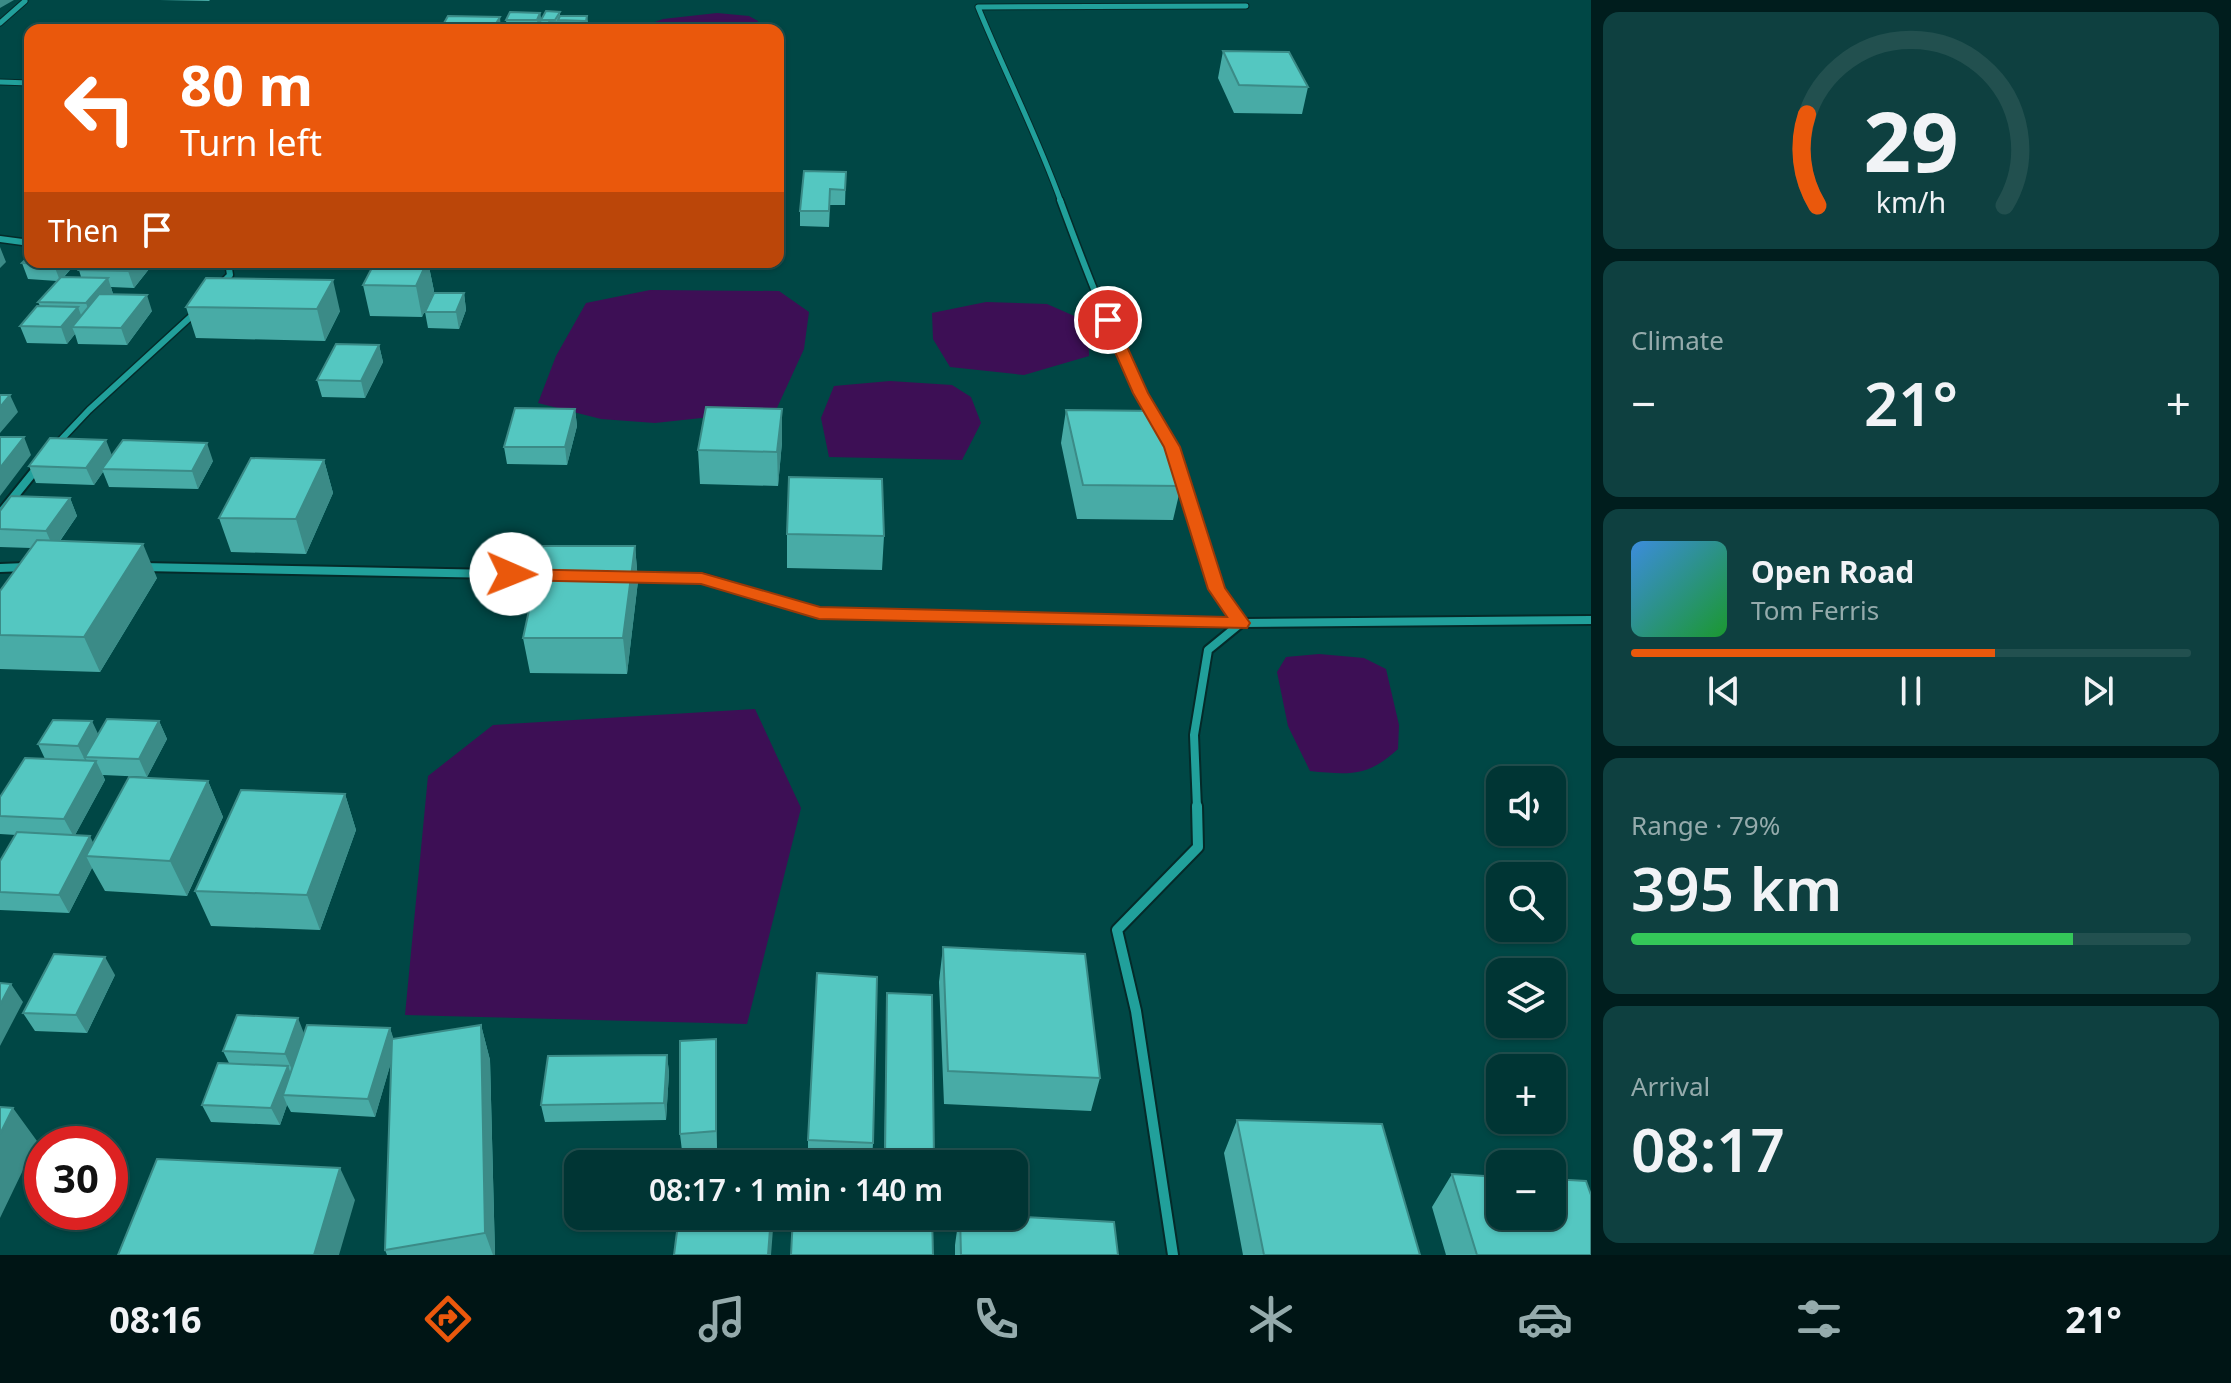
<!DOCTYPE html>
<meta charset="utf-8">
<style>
:root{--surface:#003534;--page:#0e4040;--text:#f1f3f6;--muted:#95abac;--line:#22504f;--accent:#ea580c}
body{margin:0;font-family:"Noto Sans",sans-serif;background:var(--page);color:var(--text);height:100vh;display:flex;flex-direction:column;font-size:30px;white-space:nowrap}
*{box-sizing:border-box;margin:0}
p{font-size:26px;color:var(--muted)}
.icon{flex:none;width:44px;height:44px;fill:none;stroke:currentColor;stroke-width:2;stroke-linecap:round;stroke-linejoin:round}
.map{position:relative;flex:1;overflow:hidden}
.panel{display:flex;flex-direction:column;gap:12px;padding:12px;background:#001d1d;width:640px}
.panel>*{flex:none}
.hud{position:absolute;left:24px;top:24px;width:760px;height:244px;border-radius:16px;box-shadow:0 2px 6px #0004,0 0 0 2px var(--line);background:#ea580c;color:#fff;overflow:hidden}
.buttons{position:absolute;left:1486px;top:766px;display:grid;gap:16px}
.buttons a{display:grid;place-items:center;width:80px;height:80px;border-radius:16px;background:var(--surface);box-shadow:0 2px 6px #0004,0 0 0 2px var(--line);font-size:40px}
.speed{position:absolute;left:24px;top:1126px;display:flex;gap:16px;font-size:40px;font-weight:700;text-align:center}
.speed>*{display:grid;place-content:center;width:104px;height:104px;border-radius:50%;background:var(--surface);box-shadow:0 2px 6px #0004,0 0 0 2px var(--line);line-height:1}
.speed .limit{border:12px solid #d22;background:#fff;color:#111}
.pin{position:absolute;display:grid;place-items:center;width:68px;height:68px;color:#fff;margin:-34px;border:4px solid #fff;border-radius:50%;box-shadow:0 2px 8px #0007}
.me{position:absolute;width:88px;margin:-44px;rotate:91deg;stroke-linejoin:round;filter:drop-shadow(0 0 6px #0008)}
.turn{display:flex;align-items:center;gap:28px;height:168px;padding:0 24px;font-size:36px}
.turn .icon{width:104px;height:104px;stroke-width:2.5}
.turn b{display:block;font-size:56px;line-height:68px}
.then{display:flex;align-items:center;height:76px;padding:0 24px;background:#0003;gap:16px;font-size:30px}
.big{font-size:60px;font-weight:600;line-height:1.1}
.panel .widget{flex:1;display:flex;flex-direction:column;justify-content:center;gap:12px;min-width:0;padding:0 28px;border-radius:16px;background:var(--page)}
.panel .dial{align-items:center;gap:0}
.dial svg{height:208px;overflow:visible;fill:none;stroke:var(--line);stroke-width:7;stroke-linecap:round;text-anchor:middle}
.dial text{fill:var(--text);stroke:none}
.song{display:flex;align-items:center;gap:24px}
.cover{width:96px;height:96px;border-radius:12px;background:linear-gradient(135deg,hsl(210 70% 55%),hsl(130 70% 35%))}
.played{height:8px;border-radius:4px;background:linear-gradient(90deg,var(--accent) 65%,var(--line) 65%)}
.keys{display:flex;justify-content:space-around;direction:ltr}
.heat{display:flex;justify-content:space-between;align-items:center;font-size:44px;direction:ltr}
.charge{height:12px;border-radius:6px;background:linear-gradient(90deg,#34c759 79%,var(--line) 0)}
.trip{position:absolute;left:564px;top:1150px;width:464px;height:80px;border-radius:16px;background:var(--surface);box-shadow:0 2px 6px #0004,0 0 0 2px var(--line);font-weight:600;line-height:80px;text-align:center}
.dock{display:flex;height:128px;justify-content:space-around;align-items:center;background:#001515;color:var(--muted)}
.dock .icon{width:56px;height:56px}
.dock .active{color:var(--accent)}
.dock b{font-size:36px;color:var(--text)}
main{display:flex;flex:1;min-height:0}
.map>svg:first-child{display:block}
.water{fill:#3d0f55}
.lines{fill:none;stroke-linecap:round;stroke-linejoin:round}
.street-far3-casing{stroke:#042a29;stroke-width:7}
.street-far2-casing{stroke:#042a29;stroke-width:9}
.street-far1-casing{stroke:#042a29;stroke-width:12}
.street-casing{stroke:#042a29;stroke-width:14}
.street-far3{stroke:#21a09b;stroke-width:5}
.street-far2{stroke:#21a09b;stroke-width:6}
.street-far1{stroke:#21a09b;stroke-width:8}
.street{stroke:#21a09b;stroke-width:10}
.wall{fill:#48aba6}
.shaded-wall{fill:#3b8b87}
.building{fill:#54c7c1;stroke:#3b8b87;stroke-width:2}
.route{fill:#ea580c;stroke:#983908;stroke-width:2}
</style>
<main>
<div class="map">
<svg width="1591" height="1255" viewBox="0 0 1591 1255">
<rect width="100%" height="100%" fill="#004745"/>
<!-- water -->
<path class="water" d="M717 13 749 16 758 21V30H633L663 19Z
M650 290 779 291 809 312 804 349 776 410 655 423 601 419 538 403 556 356 586 303Z
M986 302 1047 304 1088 322 1089 356 1024 375 950 367 933 339 932 313Z
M890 381 952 385 971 397 981 423 962 460 829 457 821 418 834 386Z
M1319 654 1364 658 1386 669 1399 725 1398 749C1368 777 1349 775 1310 771L1288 726 1277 672 1286 657Z
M755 709 801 808 747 1024 405 1015 428 776 493 725Z"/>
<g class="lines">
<defs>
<path id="street-far3" d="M0 23 25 1
M0 82 30 83
M1061 202C1037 135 1005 73 978 7L1246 6"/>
<path id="street-far2" d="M1060 200C1084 265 1109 331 1141 393 1154 417 1169 439 1177 465
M0 239 30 243
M222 283 230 275 228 262
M56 445 89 410 197 311"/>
<path id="street-far1" d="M0 514 37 468
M143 567 546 575
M0 568 26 567
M627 577 702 578 819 613 1241 623 1216 589 1177 463
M1197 808 1194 735 1208 650 1241 623 1591 620"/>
<path id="street" d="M1173 1255 1136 1011 1117 930 1198 847 1197 806"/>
</defs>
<!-- street-far3 casing -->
<use href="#street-far3" class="street-far3-casing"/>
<!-- street-far2 casing -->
<use href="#street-far2" class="street-far2-casing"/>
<!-- street-far1 casing -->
<use href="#street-far1" class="street-far1-casing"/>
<!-- street casing -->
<use href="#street" class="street-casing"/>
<!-- street-far3 -->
<use href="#street-far3" class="street-far3"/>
<!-- street-far2 -->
<use href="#street-far2" class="street-far2"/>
<!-- street-far1 -->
<use href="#street-far1" class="street-far1"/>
<!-- street -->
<use href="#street" class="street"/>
</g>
<!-- wall -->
<path class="wall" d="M160 0H210L209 1Z
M560 12V17L587 16 588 24 605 30H542L541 20Z
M540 13 542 26 540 30H507L506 20Z
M1223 51 1308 87 1302 114 1234 113 1218 78Z
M846 172 845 205H830L829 227 800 226V211Z
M375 262H428L434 291 422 317 370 316 363 285Z
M22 263 75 264 64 277H81L79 270 149 269 134 288 111 287 113 294 152 311 127 345 78 344 75 334 67 344 27 343 20 326 40 306 38 302 57 281 28 279Z
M206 278 340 311 325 341 196 338 186 307Z
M464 293 466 310 459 329 428 328 425 312Z
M379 345 383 362 365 398 322 397 317 380Z
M575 409 577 426 567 465 507 464 504 447Z
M1066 410 1181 486 1173 520 1077 519 1061 443Z
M782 442 778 486 700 484 698 450Z
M112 455 213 461 198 489 109 487 103 472 94 485 36 483 29 466Z
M324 460 333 493 306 554 231 552 219 518Z
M70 498 77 516 60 541 157 578 100 672 0 669V591L31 548 0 547V529Z
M787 534 884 536 882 570 787 568Z
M635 546 638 581 627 674 530 673 523 638Z
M159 721 167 739 147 777 103 775 105 780 75 835 93 843 208 781 223 817 187 896 105 891 92 868 69 913 0 910V861L16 835 0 834V797L45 759 38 744 98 734Z
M345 794 356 830 320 930 211 926 195 891Z
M943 947 1100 1078 1091 1111 944 1104 939 982Z
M115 975 87 1033 35 1031 23 1013Z
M887 993 934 1160V1164H796L808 1157V1140L873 1143 872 1161 884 1162Z
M481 1025 490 1060 495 1255H387L385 1250 391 1062 375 1117 291 1112 287 1105 280 1125 211 1122 202 1105 229 1063 223 1051 304 1033 390 1028 393 1039Z
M716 1039 717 1056V1148L682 1151 680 1134Z
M667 1055 669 1073 666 1120 545 1122 541 1105Z
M1237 1120 1420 1255H1243L1224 1153Z
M1452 1174 1591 1255H1446L1432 1207Z
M959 1216 1118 1255H955V1245Z"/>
<!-- shaded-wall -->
<path class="shaded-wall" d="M0 0H14L0 8Z
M540 13 542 26 540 30H536L538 27 537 20Z
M500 17 501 30H492Z
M0 247 6 262 0 268Z
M56 262H74L75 264 60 281 54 265Z
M136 262H146L149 269 134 288 128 271Z
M427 262H428L434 291 422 317 416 286Z
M108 278 113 294 92 320 86 303Z
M333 280 340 311 325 341 317 309Z
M464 293 466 310 459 329 456 312Z
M147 295 152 311 127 345 121 328Z
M78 307 84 323 72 327 75 334 67 344 61 327Z
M379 345 383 362 365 398 361 381Z
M10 395 18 412 0 433V407Z
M575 409 577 426 567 465 565 447Z
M782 409V442L778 486 777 452Z
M24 437 31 455 0 496V468Z
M106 440 113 458 102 469 103 472 94 485 86 468Z
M207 443 213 461 198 489 192 471Z
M324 460 333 493 306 554 296 519Z
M70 498 77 516 54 549 46 531Z
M143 544 157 578 100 672 84 637Z
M635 546 638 581 627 674 623 638Z
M92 721 101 740 85 757 88 763 87 764 78 746Z
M159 721 167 739 147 777 139 759Z
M96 761 105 780 74 837 64 819Z
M208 781 223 817 187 896 170 861Z
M345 794 356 830 320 930 307 895Z
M90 836 99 855 86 856 92 868 69 913 59 895Z
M105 957 115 975 87 1033 76 1015Z
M11 984 23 1002 0 1046V1005Z
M298 1018 305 1036 293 1072 285 1054Z
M481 1025 490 1060 495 1255H493L485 1233Z
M390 1028 396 1046 375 1117 368 1099Z
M716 1039 717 1056V1148L716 1131Z
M667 1055 669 1073 666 1120 664 1103Z
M288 1066 295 1084 283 1095 287 1105 280 1125 271 1108Z
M13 1108 37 1141 0 1218V1134Z
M340 1168 355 1200 339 1255H314Z
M771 1216H774L771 1255H768Z"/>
<!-- building -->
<path class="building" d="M546 11 560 12 555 20H541Z
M510 12 540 13 537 20H506Z
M448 16 500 17 492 30H440Z
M560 16H587L586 21 558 20Z
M549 22 575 23 572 30H546Z
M513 24H539L536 30H509Z
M578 24H604L602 30H575Z
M1223 51 1289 52 1308 87 1239 85Z
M804 171 846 172 845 190 830 189 829 211H800Z
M30 255V262H56L54 265 22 263Z
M86 262H136L128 271 79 270Z
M375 262H427L416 286 363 285Z
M61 277 108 278 86 303 38 302Z
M206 278 333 280 317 309 186 307Z
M434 293H464L456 312H425Z
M99 294 147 295 121 328 72 327Z
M37 306 78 307 61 327 20 326Z
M336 344 379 345 361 381 317 380Z
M0 395H10L0 407Z
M706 407 782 409 777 452 698 450Z
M515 408 575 409 565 447H504Z
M1066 410 1158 411 1181 486 1083 485Z
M0 437H24L0 468Z
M50 438 106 440 86 468 29 466Z
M123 440 207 443 192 471 102 469Z
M251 458 324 460 296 519 219 518Z
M789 477 882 479 884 536 787 534Z
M11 496 70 498 46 531 0 529V511Z
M37 540 143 544 84 637 0 635V591Z
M543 546H635L623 638H523Z
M107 719 159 721 139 759 85 757Z
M53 720 92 721 78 746 38 744Z
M25 758 96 761 64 819 0 816V797Z
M129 777 208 781 170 861 86 856Z
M241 790 345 794 307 895 195 891Z
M17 832 90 836 59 895 0 892V861Z
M943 947 1085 954 1100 1078 948 1071Z
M54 954 105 957 76 1015 23 1013Z
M817 973 877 977 873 1143 808 1140Z
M0 983 11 984 0 1005Z
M887 993 932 995 934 1160 885 1158Z
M237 1015 298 1018 285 1054 223 1051Z
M307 1025 390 1028 368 1099 283 1095Z
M481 1025 485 1233 385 1250 392 1039Z
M716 1039V1131L680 1134V1041Z
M667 1055 664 1103 541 1105 548 1056Z
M218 1063 288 1066 271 1108 202 1105Z
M0 1107 13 1108 0 1134Z
M1237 1120 1382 1124 1420 1255H1264Z
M797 1157 919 1164H796Z
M157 1159 340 1168 314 1255H118Z
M1452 1174 1500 1177V1216H1552V1179L1586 1181 1591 1195V1255H1477Z
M679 1216H771L768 1255H674Z
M793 1216H932L933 1255H791Z
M960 1216H1009L1114 1222 1118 1255H961Z"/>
<!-- route -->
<path class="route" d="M1108 315 1115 320 1148 393 1180 447 1225 588 1250 623 1247 628 819 619 701 584 511 580 502 574 511 569 702 573 820 607 1227 617 1208 589 1164 447 1133 393 1101 320Z"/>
</svg>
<div class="buttons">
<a><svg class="icon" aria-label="sound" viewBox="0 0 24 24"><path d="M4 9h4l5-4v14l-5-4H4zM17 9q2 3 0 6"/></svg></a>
<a><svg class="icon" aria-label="search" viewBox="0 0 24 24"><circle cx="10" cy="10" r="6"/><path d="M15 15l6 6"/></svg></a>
<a><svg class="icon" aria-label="layers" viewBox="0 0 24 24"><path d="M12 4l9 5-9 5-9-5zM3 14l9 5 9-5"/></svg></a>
<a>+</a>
<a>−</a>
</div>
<div class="speed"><div class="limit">30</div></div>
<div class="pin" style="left:1108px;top:320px;background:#d93025"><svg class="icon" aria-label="arrive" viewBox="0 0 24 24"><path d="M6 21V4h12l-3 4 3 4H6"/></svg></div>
<svg class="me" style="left:511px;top:574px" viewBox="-20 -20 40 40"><circle r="19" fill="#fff"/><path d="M0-13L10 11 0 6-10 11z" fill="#ea580c"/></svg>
<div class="trip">08:17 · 1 min · 140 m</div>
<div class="hud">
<div class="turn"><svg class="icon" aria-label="left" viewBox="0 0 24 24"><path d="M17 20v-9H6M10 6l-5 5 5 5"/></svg><div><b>80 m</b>Turn left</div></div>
<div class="then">Then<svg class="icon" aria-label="arrive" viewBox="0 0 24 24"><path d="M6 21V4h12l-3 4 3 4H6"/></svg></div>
</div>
</div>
<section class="panel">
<div class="widget dial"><svg viewBox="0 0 100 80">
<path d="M14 69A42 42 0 1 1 86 69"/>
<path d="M14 69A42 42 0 0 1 10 34" stroke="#ea580c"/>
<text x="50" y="56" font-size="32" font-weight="700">29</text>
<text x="50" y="72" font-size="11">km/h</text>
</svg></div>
<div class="widget"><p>Climate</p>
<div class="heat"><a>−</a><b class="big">21°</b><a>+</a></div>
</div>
<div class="widget">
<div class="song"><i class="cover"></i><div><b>Open Road</b><p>Tom Ferris</p></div></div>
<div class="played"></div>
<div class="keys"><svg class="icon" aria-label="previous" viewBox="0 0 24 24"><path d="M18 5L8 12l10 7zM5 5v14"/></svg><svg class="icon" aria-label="pause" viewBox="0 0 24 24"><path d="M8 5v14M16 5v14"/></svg><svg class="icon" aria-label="next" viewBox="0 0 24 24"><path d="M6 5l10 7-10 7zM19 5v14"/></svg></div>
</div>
<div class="widget"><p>Range · 79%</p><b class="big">395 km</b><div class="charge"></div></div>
<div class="widget"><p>Arrival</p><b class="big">08:17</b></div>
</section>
</main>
<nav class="dock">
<b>08:16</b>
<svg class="icon active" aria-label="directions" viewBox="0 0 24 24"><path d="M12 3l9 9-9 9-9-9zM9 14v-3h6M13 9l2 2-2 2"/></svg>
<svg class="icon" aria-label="music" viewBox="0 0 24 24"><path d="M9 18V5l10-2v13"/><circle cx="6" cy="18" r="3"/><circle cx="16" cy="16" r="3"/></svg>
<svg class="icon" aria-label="phone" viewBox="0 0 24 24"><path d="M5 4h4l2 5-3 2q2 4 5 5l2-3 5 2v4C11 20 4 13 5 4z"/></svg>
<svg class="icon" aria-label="climate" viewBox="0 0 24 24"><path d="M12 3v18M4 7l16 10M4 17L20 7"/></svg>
<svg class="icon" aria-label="car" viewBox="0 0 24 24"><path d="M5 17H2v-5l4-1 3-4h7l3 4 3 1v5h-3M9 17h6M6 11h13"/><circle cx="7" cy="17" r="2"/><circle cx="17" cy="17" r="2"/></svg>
<svg class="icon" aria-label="filters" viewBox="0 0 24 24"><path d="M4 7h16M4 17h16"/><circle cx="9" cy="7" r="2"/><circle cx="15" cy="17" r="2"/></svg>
<b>21°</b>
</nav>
